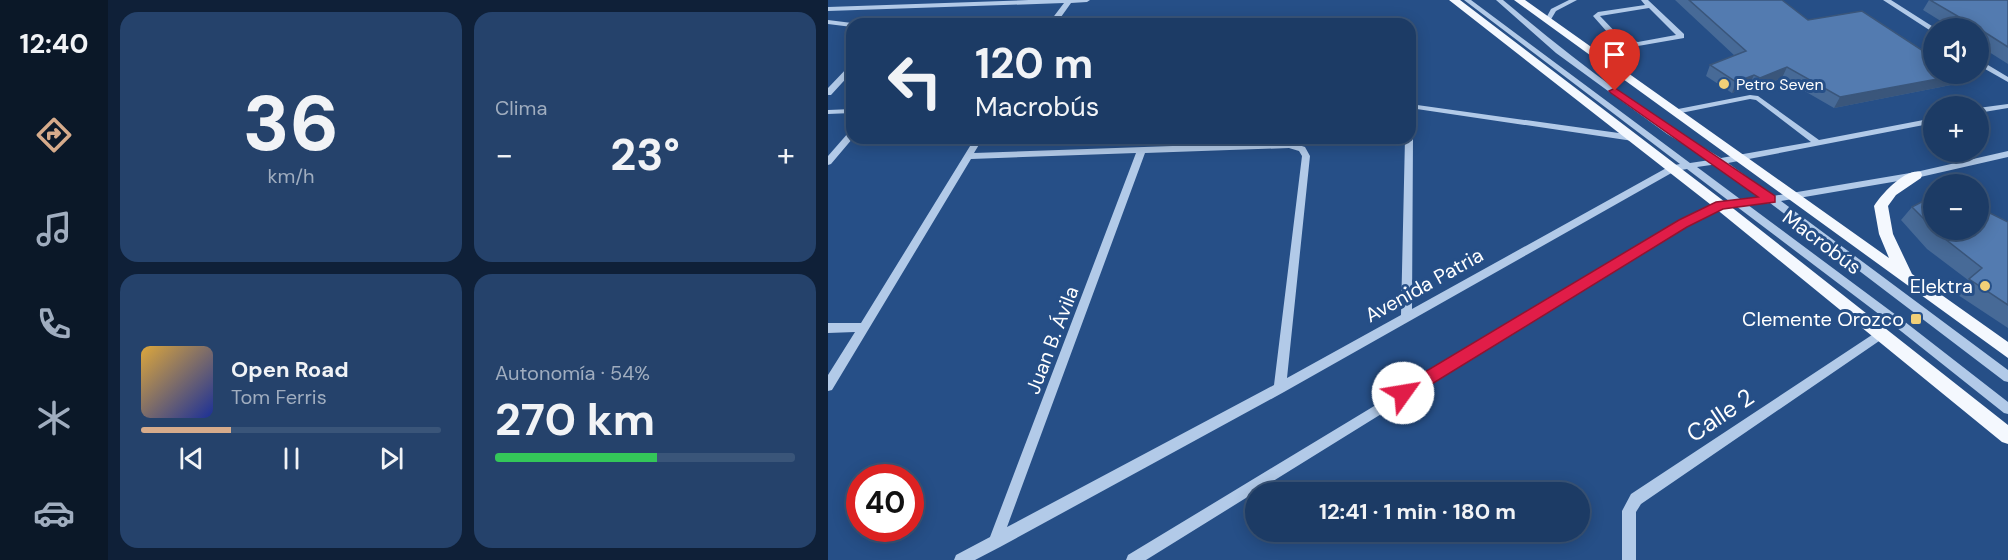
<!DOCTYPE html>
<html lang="es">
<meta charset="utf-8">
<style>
:root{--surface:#1c3b65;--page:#25426b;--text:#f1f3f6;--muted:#a0adbf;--line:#3a5579;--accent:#d6ab8b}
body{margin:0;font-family:"DM Sans",sans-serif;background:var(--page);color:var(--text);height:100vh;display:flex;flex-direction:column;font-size:22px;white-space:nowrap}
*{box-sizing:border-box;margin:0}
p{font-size:20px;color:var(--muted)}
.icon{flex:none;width:33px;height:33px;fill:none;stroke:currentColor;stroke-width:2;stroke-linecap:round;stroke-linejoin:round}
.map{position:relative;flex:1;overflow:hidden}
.details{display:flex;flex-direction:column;gap:12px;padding:12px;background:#0f2038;width:720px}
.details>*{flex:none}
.hud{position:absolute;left:18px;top:18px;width:570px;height:126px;border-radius:18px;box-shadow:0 3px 15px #0003,0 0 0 2px var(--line);background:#1c3b65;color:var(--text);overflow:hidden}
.tools{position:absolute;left:1095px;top:18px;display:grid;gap:12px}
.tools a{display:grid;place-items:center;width:66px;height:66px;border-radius:50%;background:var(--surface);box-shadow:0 3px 15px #0003,0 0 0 2px var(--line);font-size:30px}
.speed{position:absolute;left:18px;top:464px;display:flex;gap:12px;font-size:30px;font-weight:700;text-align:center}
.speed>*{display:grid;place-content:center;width:78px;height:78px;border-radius:50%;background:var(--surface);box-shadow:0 3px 15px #0003,0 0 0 2px var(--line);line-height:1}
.speed .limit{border:9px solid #d22;background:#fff;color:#111}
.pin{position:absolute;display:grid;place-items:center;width:51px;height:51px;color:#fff;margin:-62px -26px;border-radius:50% 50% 50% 0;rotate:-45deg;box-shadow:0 0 6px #0007}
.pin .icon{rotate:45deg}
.me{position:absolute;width:66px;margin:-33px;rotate:58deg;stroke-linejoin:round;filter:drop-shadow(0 0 4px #0008)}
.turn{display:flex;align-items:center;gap:21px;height:126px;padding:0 30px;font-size:27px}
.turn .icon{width:78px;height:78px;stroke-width:2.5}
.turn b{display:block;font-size:42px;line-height:51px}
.big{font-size:45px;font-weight:700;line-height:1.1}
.details .widget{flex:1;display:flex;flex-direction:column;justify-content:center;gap:9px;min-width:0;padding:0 21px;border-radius:18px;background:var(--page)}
.details .dial{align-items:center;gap:0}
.dial b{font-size:78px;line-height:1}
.song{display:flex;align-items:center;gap:18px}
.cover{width:72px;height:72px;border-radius:9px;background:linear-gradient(135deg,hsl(40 70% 55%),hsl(230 70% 35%))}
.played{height:6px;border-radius:3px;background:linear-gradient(90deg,var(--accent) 30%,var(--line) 30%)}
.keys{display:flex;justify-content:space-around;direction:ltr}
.heat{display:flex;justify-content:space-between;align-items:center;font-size:33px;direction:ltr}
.charge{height:9px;border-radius:4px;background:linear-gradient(90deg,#34c759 54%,var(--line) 0)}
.details .tiles{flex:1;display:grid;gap:12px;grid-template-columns:repeat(2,1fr)}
.trip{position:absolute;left:417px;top:482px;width:345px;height:60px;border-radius:30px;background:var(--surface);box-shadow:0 3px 15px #0003,0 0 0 2px var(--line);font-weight:700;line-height:60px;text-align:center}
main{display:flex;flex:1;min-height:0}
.tabs{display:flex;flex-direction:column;width:108px;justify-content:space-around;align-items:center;background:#0b1828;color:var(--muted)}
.tabs .icon{width:42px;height:42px}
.tabs .on{color:var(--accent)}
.tabs b{font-size:27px;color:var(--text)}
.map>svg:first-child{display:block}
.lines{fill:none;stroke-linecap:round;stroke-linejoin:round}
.minor{fill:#b2cae8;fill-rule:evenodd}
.major{fill:#f4f8fe;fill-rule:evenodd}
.wall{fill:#476a97}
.shaded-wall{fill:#3a567b}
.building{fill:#537bb0;stroke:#3a567b;stroke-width:1.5}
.route{fill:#e11d48;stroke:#92132f;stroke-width:1.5}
.poi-dot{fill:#f1cf77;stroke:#264f87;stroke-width:2}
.labels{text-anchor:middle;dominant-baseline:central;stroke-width:6;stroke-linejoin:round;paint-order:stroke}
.far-poi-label{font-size:16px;fill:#fff;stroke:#264f87;text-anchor:start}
.street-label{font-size:20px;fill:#fff;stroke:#264f87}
.poi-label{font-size:20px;fill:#fff;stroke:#264f87;text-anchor:end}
.near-street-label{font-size:24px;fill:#fff;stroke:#264f87}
</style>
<main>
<nav class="tabs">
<b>12:40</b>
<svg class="icon on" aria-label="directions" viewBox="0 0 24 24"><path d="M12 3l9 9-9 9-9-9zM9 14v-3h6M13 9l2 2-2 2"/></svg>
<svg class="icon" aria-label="music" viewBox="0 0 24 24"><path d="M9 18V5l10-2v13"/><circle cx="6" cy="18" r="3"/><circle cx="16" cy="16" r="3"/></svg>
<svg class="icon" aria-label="phone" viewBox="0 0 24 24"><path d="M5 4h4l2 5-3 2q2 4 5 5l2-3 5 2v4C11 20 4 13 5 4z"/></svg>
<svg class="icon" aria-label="climate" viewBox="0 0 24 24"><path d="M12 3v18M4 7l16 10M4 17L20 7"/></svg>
<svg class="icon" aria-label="car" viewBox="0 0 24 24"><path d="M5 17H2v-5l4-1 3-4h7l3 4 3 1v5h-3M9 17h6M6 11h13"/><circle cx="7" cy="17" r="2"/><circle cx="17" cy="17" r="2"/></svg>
</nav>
<section class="details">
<div class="tiles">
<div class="widget dial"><b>36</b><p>km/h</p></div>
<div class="widget"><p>Clima</p>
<div class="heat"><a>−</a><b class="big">23°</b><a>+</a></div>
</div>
<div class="widget">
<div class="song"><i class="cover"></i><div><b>Open Road</b><p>Tom Ferris</p></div></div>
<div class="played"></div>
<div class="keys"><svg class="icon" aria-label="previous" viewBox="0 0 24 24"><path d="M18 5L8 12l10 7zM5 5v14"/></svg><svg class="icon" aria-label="pause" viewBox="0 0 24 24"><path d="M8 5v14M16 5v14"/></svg><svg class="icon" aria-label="next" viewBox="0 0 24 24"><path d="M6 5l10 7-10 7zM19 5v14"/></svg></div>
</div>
<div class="widget"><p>Autonomía · 54%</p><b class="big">270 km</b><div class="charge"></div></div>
</div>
</section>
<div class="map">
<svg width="1180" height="560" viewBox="0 0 1180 560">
<rect width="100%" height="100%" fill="#264f87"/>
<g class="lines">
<!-- minor -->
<path class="minor" d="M201 0H262L259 2 243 3 228 24H220L236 3 0 11V7Z
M636 0H643L862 163 882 160 839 134 728 53 668 0H675C744 58 815 113 893 158L983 142 928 100 922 99 848 114H845V110L922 95 930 96 991 140 1106 118V123L900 163 945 196 1088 172 1180 151V157L1088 178 953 201 1180 370V382L1176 381 942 203 920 205 1072 318 1180 402V414L1176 413 1064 324 908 206 894 208 858 225 318 560H298L300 555 852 221 889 203 901 201 859 169 847 171 456 392 172 547 147 560H126L128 555 162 537 308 153 143 159 4 390 0 391V375L27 332 0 333V323H33L147 138H155L146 153 461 142 477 147 482 156 459 378 573 315 577 138H582V136L585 138 584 309 842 166 852 164ZM461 148 471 151 474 156 446 385 179 527 317 153ZM890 164 934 197 912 199 869 167Z
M741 0H749L728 11 722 21H718L717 20 723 9Z
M813 0H820L856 34V38L810 46 791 42H788L765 16 770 12 817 5ZM821 8 848 35 810 42 793 38 772 16Z
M1055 0H1063L1107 28H1106V33Z
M0 20 24 23 27 24H24V27L0 24Z
M1150 59 1180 77V82L1150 65Z
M21 66H24V72L3 95H0V88Z
M582 104 805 135 809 138 805 141 582 108Z
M1180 104V108L1150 113V108Z
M24 109V113L0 114V110Z
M24 131 25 138 3 164 0 165V156L21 132Z
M1053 329 1057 331 1059 334 1057 337 813 504 808 512V560H794V511L803 494Z"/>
<!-- major -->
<path class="major" d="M621 0H632L897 202 1180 425V444L1174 442 887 208Z
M686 0H697L1061 258 1051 234 1046 206C1054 194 1077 168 1093 172L1094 175 1093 178 1068 195 1060 206 1065 234 1084 274 1180 342V358Z"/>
</g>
<!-- wall -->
<path class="wall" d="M847 0H954L980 20 1131 75 1123 85 1006 108 954 78 927 89 921 86 904 93 878 76 882 65 907 56Z
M1101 0H1180V64L1150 45V28H1124L1095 10Z
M1084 207 1106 230 1180 222V328L1127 293 1140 280 1099 249 1073 220Z"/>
<!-- shaded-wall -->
<path class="shaded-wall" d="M959 67 954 78 927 89 932 78Z
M926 75 921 86 904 93 908 82Z
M1131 75 1123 85 1006 108 1012 97Z"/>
<!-- building -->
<path class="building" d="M861 0H954L980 20 1034 11 1106 58V74H1129L1131 75 1012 97 959 67 932 78 926 75 908 82 882 65 918 51Z
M1102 0H1180V47L1150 28Z
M1101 198 1106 200V229L1084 207Z
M1150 207 1180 222V305L1141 279 1154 268 1112 235 1106 230H1150Z"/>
<!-- route -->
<path class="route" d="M787 88 947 196V202L895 209 859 227 581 398 575 400 570 398 567 393 570 388 851 220 888 202 930 197 783 93 781 91Z"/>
<!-- markers -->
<g class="poi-dot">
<circle cx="896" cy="84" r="6"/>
<circle cx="1157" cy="286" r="6"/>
<rect x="1082" y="313" width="12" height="12" rx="3"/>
</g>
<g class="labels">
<!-- far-poi labels -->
<g class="far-poi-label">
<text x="908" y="84">Petro Seven</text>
</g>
<!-- street labels -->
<g class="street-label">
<text transform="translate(994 242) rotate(37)">Macrobús</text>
<text transform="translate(596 285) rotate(-29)">Avenida Patria</text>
<text transform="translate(224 340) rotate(-69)">Juan B. Ávila</text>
</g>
<!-- poi labels -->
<g class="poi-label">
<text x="1145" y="286">Elektra</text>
<text x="1076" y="319">Clemente Orozco</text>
</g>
<!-- near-street labels -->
<g class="near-street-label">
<text transform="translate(892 415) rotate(-34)">Calle 2</text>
</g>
</g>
</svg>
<div class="tools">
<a><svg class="icon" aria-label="sound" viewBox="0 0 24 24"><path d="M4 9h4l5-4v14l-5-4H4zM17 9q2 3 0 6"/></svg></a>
<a>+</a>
<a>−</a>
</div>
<div class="speed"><div class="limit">40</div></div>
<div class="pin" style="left:787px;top:91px;background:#d93025"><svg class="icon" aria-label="arrive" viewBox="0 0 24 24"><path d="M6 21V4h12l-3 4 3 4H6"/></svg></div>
<svg class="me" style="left:575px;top:393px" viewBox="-20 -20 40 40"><circle r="19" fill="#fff"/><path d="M0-13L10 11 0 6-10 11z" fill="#e11d48"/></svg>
<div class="trip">12:41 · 1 min · 180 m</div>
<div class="hud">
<div class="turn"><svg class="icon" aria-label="left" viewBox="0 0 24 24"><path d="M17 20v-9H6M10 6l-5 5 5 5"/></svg><div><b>120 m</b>Macrobús</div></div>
</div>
</div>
</main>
